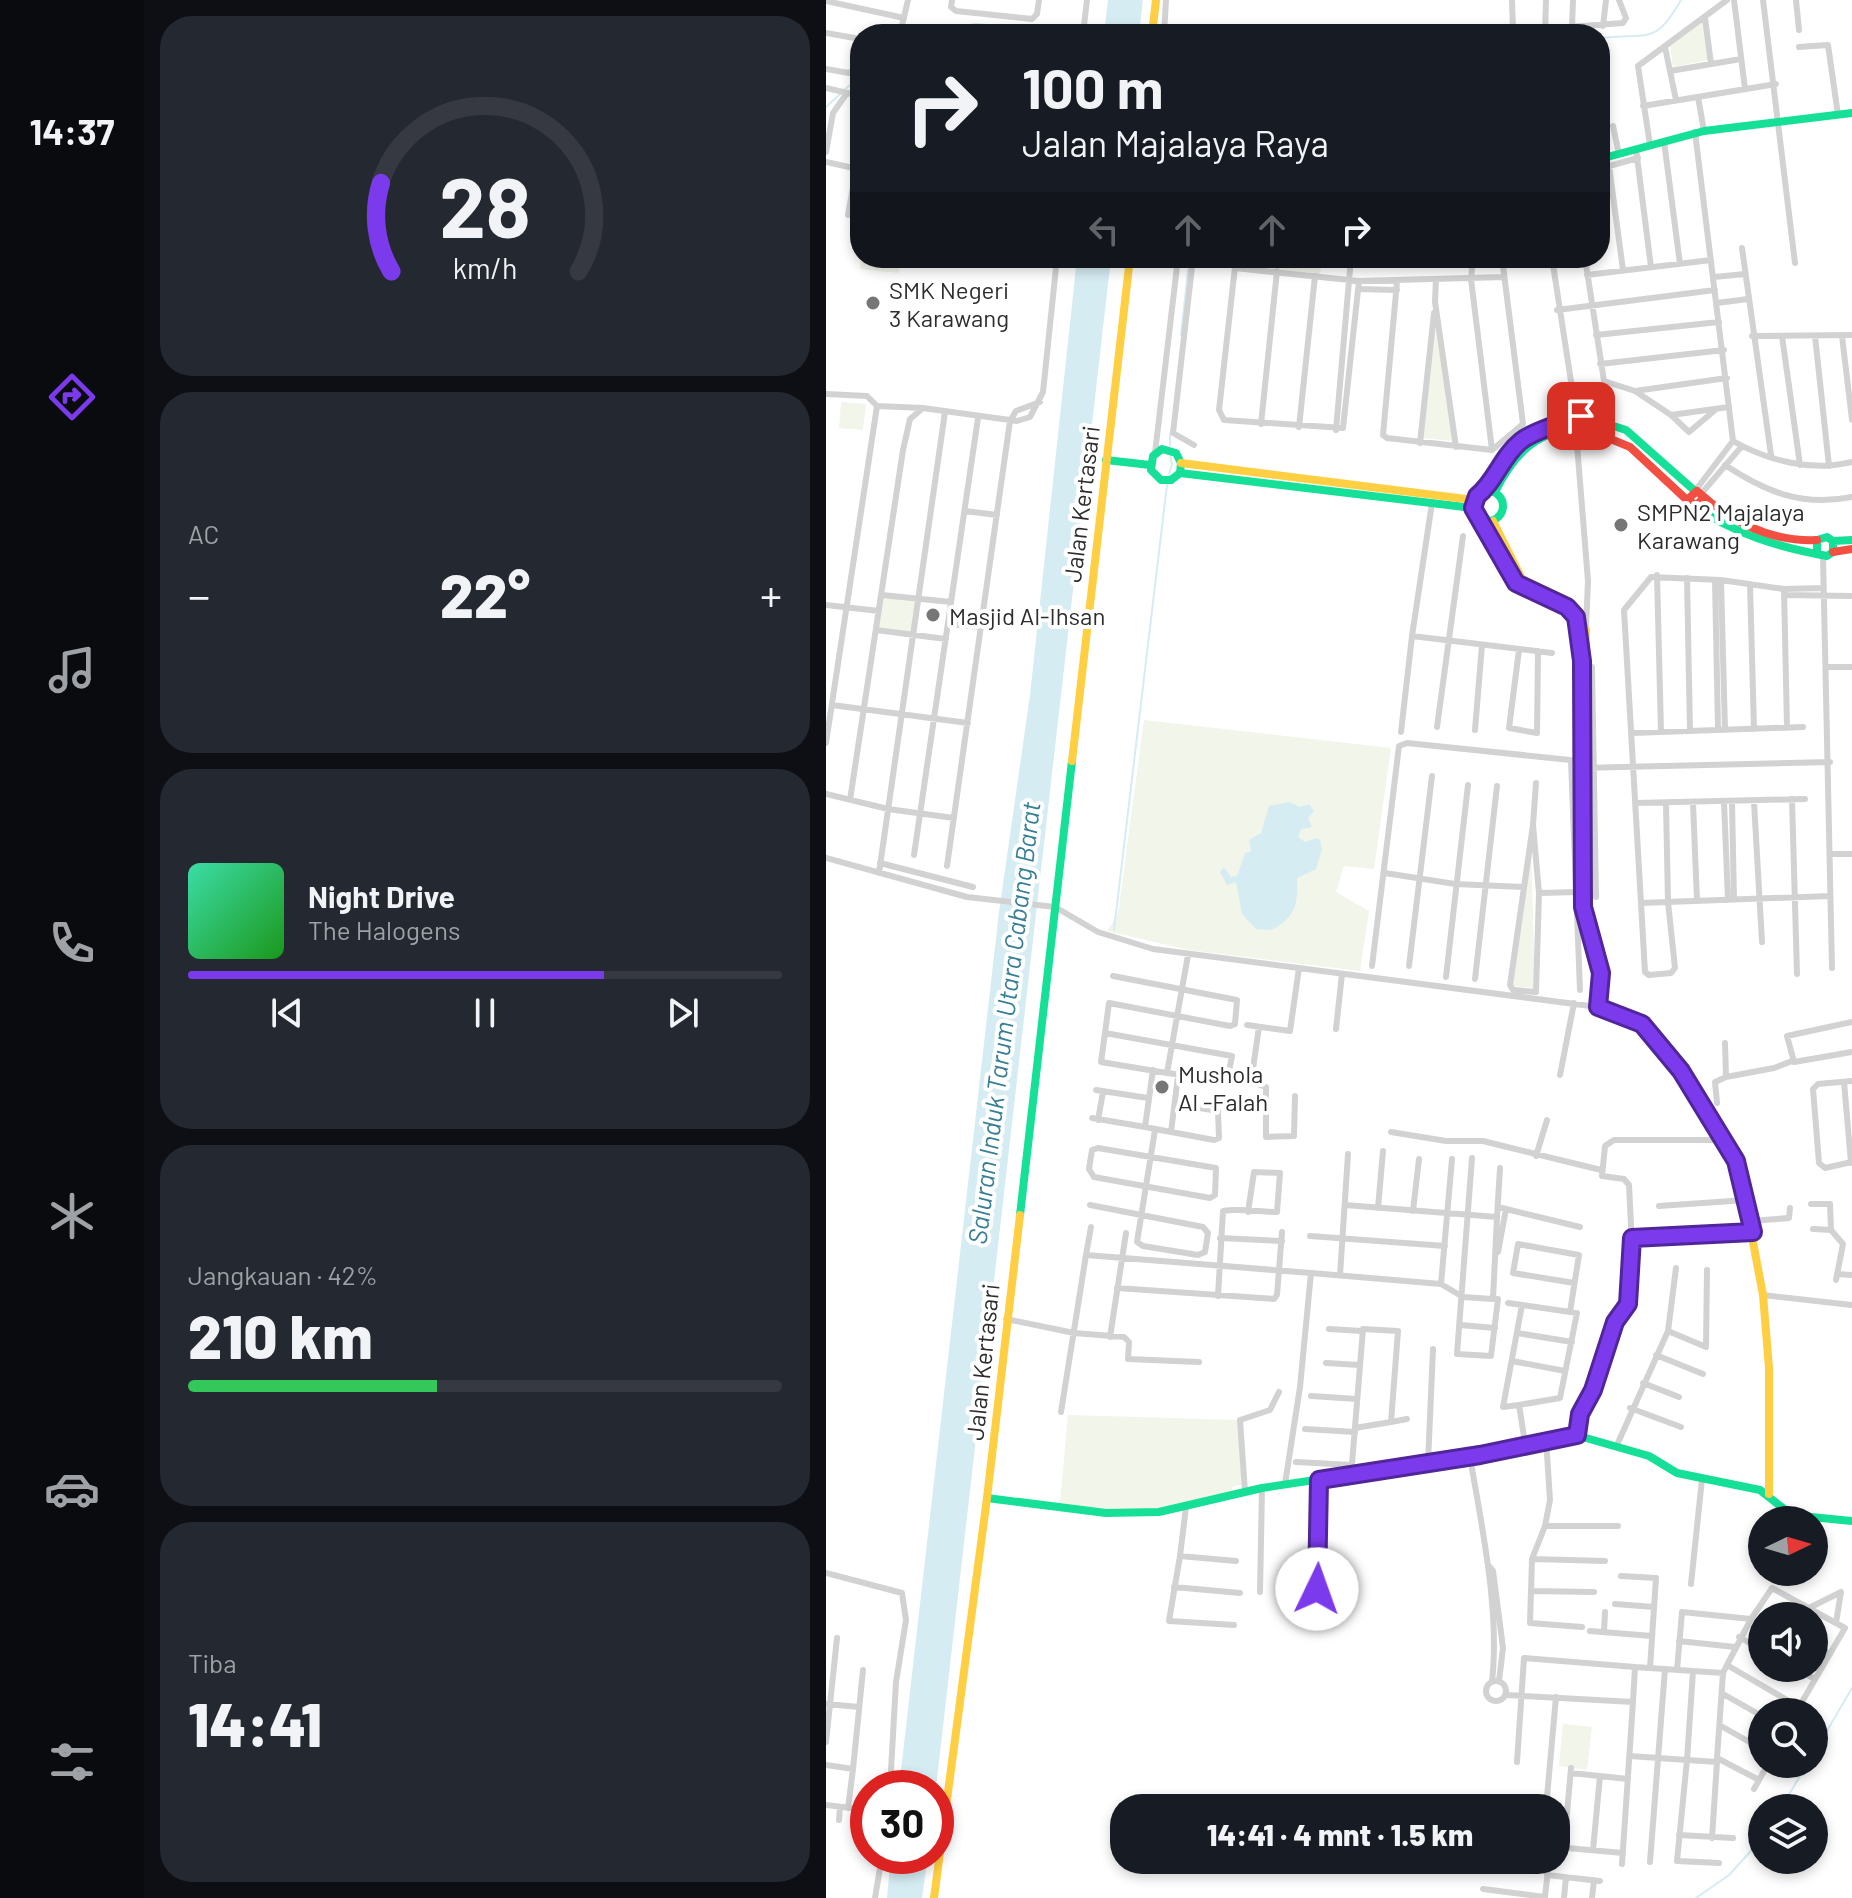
<!DOCTYPE html>
<html lang="id">
<meta charset="utf-8">
<style>
:root{--surface:#171b24;--page:#242831;--text:#f1f3f6;--muted:#9ea1a6;--line:#363941;--accent:#7c3aed}
body{margin:0;font-family:Barlow,sans-serif;background:var(--page);color:var(--text);height:100vh;display:flex;flex-direction:column;font-size:30px;white-space:nowrap}
*{box-sizing:border-box;margin:0}
p{font-size:26px;color:var(--muted)}
.icon{flex:none;width:44px;height:44px;fill:none;stroke:currentColor;stroke-width:2;stroke-linecap:round;stroke-linejoin:round}
.map{position:relative;flex:1;overflow:hidden}
.panel{display:flex;flex-direction:column;gap:16px;padding:16px;background:#0d0f14;width:682px}
.panel>*{flex:none}
.top-card{position:absolute;left:24px;top:24px;width:760px;height:244px;border-radius:32px;box-shadow:0 4px 12px #0003;background:#171b24;color:var(--text);overflow:hidden}
.needle{width:52px;rotate:85deg}
.tools{position:absolute;left:922px;top:1506px;display:grid;gap:16px}
.tools a{display:grid;place-items:center;width:80px;height:80px;border-radius:50%;background:var(--surface);box-shadow:0 4px 12px #0003;font-size:40px}
.speed{position:absolute;left:24px;top:1770px;display:flex;gap:16px;font-size:40px;font-weight:700;text-align:center}
.speed>*{display:grid;place-content:center;width:104px;height:104px;border-radius:50%;background:var(--surface);box-shadow:0 4px 12px #0003;line-height:1}
.speed .limit{border:12px solid #d22;background:#fff;color:#111}
.pin{position:absolute;display:grid;place-items:center;width:68px;height:68px;color:#fff;margin:-34px;border-radius:16px;box-shadow:0 4px 12px #0006}
.me{position:absolute;width:88px;margin:-44px;rotate:3deg;stroke-linejoin:round;filter:drop-shadow(0 0 6px #0008)}
.turn{display:flex;align-items:center;gap:28px;height:168px;padding:0 40px;font-size:36px}
.turn .icon{width:104px;height:104px;stroke-width:2.5}
.turn b{display:block;font-size:56px;line-height:68px}
.lanes{display:flex;align-items:center;height:76px;padding:0 40px;background:#0003;justify-content:center;gap:40px;direction:ltr}
.lanes .off{opacity:.35}
.big{font-size:60px;font-weight:800;line-height:1.1}
.panel .tile{flex:1;display:flex;flex-direction:column;justify-content:center;gap:12px;min-width:0;padding:0 28px;border-radius:32px;background:var(--page)}
.panel .dial{align-items:center;gap:0}
.dial svg{height:208px;overflow:visible;fill:none;stroke:var(--line);stroke-width:7;stroke-linecap:round;text-anchor:middle}
.dial text{fill:var(--text);stroke:none}
.song{display:flex;align-items:center;gap:24px}
.cover{width:96px;height:96px;border-radius:12px;background:linear-gradient(135deg,hsl(160 70% 55%),hsl(120 70% 35%))}
.played{height:8px;border-radius:4px;background:linear-gradient(90deg,var(--accent) 70%,var(--line) 70%)}
.keys{display:flex;justify-content:space-around;direction:ltr}
.heat{display:flex;justify-content:space-between;align-items:center;font-size:44px;direction:ltr}
.charge{height:12px;border-radius:6px;background:linear-gradient(90deg,#34c759 42%,var(--line) 0)}
.trip{position:absolute;left:284px;top:1794px;width:460px;height:80px;border-radius:32px;background:var(--surface);box-shadow:0 4px 12px #0003;font-weight:800;line-height:80px;text-align:center}
main{display:flex;flex:1;min-height:0}
.tabs{display:flex;flex-direction:column;width:144px;justify-content:space-around;align-items:center;background:#090b0e;color:var(--muted)}
.tabs .icon{width:56px;height:56px}
.tabs .on{color:var(--accent)}
.tabs b{font-size:36px;color:var(--text)}
.map>svg:first-child{display:block}
.green{fill:#f1f5ea}
.water{fill:#d6ecf3}
.lines{fill:none;stroke-linecap:round;stroke-linejoin:round}
.stream{stroke:#d6ecf3;stroke-width:2}
.street{stroke:#d2d2d2;stroke-width:6}
.fast{stroke:#16e098;stroke-width:8}
.slow{stroke:#ffcf43;stroke-width:8}
.jam{stroke:#f24e42;stroke-width:8}
.route-casing{stroke:#51269a;stroke-width:20}
.route{stroke:#7c3aed;stroke-width:14}
.poi-dot{fill:#767676;stroke:#fff;stroke-width:3}
.labels{text-anchor:middle;dominant-baseline:central;stroke-width:8;stroke-linejoin:round;paint-order:stroke}
.poi-label{font-size:24px;fill:#2d2d2d;stroke:#fff;text-anchor:start}
.street-label{font-size:24px;fill:#2d2d2d;stroke:#fff}
.water-label{font-size:26px;font-style:italic;fill:#357f95;stroke:#fff}
</style>
<main>
<nav class="tabs">
<b>14:37</b>
<svg class="icon on" aria-label="directions" viewBox="0 0 24 24"><path d="M12 3l9 9-9 9-9-9zM9 14v-3h6M13 9l2 2-2 2"/></svg>
<svg class="icon" aria-label="music" viewBox="0 0 24 24"><path d="M9 18V5l10-2v13"/><circle cx="6" cy="18" r="3"/><circle cx="16" cy="16" r="3"/></svg>
<svg class="icon" aria-label="phone" viewBox="0 0 24 24"><path d="M5 4h4l2 5-3 2q2 4 5 5l2-3 5 2v4C11 20 4 13 5 4z"/></svg>
<svg class="icon" aria-label="climate" viewBox="0 0 24 24"><path d="M12 3v18M4 7l16 10M4 17L20 7"/></svg>
<svg class="icon" aria-label="car" viewBox="0 0 24 24"><path d="M5 17H2v-5l4-1 3-4h7l3 4 3 1v5h-3M9 17h6M6 11h13"/><circle cx="7" cy="17" r="2"/><circle cx="17" cy="17" r="2"/></svg>
<svg class="icon" aria-label="filters" viewBox="0 0 24 24"><path d="M4 7h16M4 17h16"/><circle cx="9" cy="7" r="2"/><circle cx="15" cy="17" r="2"/></svg>
</nav>
<section class="panel">
<div class="tile dial"><svg viewBox="0 0 100 80">
<path d="M14 69A42 42 0 1 1 86 69"/>
<path d="M14 69A42 42 0 0 1 10 35" stroke="#7c3aed"/>
<text x="50" y="56" font-size="32" font-weight="700">28</text>
<text x="50" y="72" font-size="11">km/h</text>
</svg></div>
<div class="tile"><p>AC</p>
<div class="heat"><a>−</a><b class="big">22°</b><a>+</a></div>
</div>
<div class="tile">
<div class="song"><i class="cover"></i><div><b>Night Drive</b><p>The Halogens</p></div></div>
<div class="played"></div>
<div class="keys"><svg class="icon" aria-label="previous" viewBox="0 0 24 24"><path d="M18 5L8 12l10 7zM5 5v14"/></svg><svg class="icon" aria-label="pause" viewBox="0 0 24 24"><path d="M8 5v14M16 5v14"/></svg><svg class="icon" aria-label="next" viewBox="0 0 24 24"><path d="M6 5l10 7-10 7zM19 5v14"/></svg></div>
</div>
<div class="tile"><p>Jangkauan · 42%</p><b class="big">210 km</b><div class="charge"></div></div>
<div class="tile"><p>Tiba</p><b class="big">14:41</b></div>
</section>
<div class="map">
<svg width="1026" height="1898" viewBox="0 0 1026 1898">
<rect width="100%" height="100%" fill="#fff"/>
<!-- green -->
<path class="green" d="M877 21 883 60 847 67 844 45Z
M35 258H74L73 273 34 269Z
M414 258H503V265L496 264 494 274 414 265Z
M610 316 627 441 597 438Z
M15 402 40 404 37 430 13 428Z
M56 595 92 599 87 635 50 630Z
M318 720 565 748 548 869 518 866 510 892 543 911 534 971 363 950 281 931 292 914Z
M705 846 709 988 686 986Z
M242 1415 414 1420 415 1485 406 1487 407 1494C346 1511 296 1516 234 1503Z
M737 1724 766 1727 761 1770 733 1766Z"/>
<!-- water -->
<path class="water" d="M282 0H317L313 34H278Z
M251 258H285L110 1788H73L173 912 204 695Z
M463 802 474 807 483 804 488 811 482 818 486 827 475 829 472 837 479 842 490 838 494 840 496 849 490 869 471 878C472 903 470 918 445 930L430 929 416 914 410 882 401 885 394 872 398 867 405 877 411 876 419 853 425 851 423 840 435 833 443 806Z
M65 1856H102L96 1898H61Z"/>
<g class="lines">
<!-- stream -->
<path class="stream" d="M260 33 268 34
M109 34 149 24 254 32
M774 38C823 32 828 47 855 0
M18 90 34 77
M0 107 14 94
M363 260V258
M355 335 362 270
M344 445V434
M343 475 346 464 344 455
M288 930 341 485
M988 1753 1026 1688
M955 1808 981 1764
M870 1898 903 1875 936 1839"/>
<!-- street -->
<path class="street" d="M126 0 125 7 130 11 206 19 211 14 213 0
M686 0 687 31 797 23 800 18 793 0
M908 0 919 89
M937 0 969 263
M970 0 973 30
M0 1 78 18
M879 18 885 64
M777 26 780 0
M746 28 747 0
M0 33 34 39
M74 34 82 0
M257 34 261 0
M338 34 340 0
M719 34 720 0
M839 47 850 100
M973 47 1002 45 1012 115
M0 69 23 73 34 67
M844 71 915 59
M0 88 34 96
M872 97 878 131
M817 106 950 84
M787 126 793 154
M869 132 907 441C942 461 987 472 1026 462
M838 141 854 264
M824 145 812 66 901 0
M810 149 825 267
M0 152 7 113 21 93
M0 162 32 169
M22 215 34 148
M916 248 945 455
M367 258 347 433 368 445
M410 258 393 410 398 420 517 428 533 281
M647 258 645 279 666 450
M726 258 750 414
M759 258 778 381 809 391 845 415 863 432 888 411
M409 268 533 281 678 277
M797 270 783 166 812 158
M761 275 885 260
M888 277 919 274
M610 279 609 302 630 447
M571 282 557 435 561 438 666 450 697 424 676 258
M532 289 571 290
M891 303 922 299
M731 310 889 290
M770 335 893 322
M926 336 1026 335
M956 336 974 465
M989 336 1003 466
M1016 336 1026 420
M774 364 898 350
M809 391 901 378
M0 394 41 396 51 406
M845 415 903 407
M435 424 451 271
M473 427 489 276
M510 430 525 258
M750 432 762 581 760 627
M594 443 608 313
M329 453 352 258
M899 465C940 492 976 507 1026 497
M869 491 907 441
M875 494 916 446
M606 503 586 636 726 653
M139 511 171 515
M997 556 1006 968
M831 575 835 732
M861 578 864 731
M889 580 892 730
M895 580 899 730
M924 584 928 729
M958 589 997 588
M56 595 125 602
M958 595 1026 596
M0 605 53 611
M122 624 155 627
M50 630 120 639
M693 650 683 728 711 733 712 651
M766 667 770 897
M1001 667H1026
M6 705 142 723
M611 727 637 536
M649 730 656 645
M575 732 586 636
M806 733 977 727
M0 743 51 406 97 408 191 421 204 417 217 392 231 258
M745 761 754 990
M754 768 1004 762
M0 794 62 809 128 818
M966 799 971 974
M24 800 77 450 84 419 97 408
M898 802 902 900
M928 802 936 942
M809 803 979 799
M867 803 871 901
M906 803 908 900
M840 804 842 902 849 968 845 973 823 975 819 972 798 610 825 577 895 580 958 589 961 727
M707 825 713 893 710 992 687 990 684 985 707 825 710 783
M1005 854H1026
M88 855 152 418
M0 858 141 897 229 907 272 932 327 949 772 1007
M54 863 147 887
M121 866 184 421 190 411 214 402
M53 873 119 412
M559 873 629 884 697 887
M713 893 751 892
M815 903 1003 896
M546 966 573 746 581 743 754 761
M583 966 606 776
M287 976 411 1000 409 1024 404 1026 283 1003 279 1033 406 1056 401 1081 341 1073
M620 977 642 785
M649 979 671 786
M1026 1022 961 1036 968 1062 1026 1052
M421 1025 464 1031 473 968
M433 1027 425 1082 440 1087V1137L468 1136 469 1096
M510 1029 516 974
M279 1033 275 1062 341 1073 362 955
M327 1070 319 1127 345 1132 352 1076
M734 1075 748 1003
M900 1077 948 1068 966 1061
M1026 1081 992 1084 987 1089 993 1163 999 1168 1026 1162
M1018 1082 1025 1163
M270 1090 322 1098
M891 1103 889 1082 900 1077 899 1043
M266 1118 319 1127
M272 1120 277 1092
M345 1132 388 1140 393 1138 392 1111 349 1104
M565 1132 620 1141H657L775 1170
M272 1148 390 1168 389 1195 384 1198 268 1177 263 1169 266 1150Z
M710 1156 721 1120
M646 1158 631 1354 665 1356 672 1299H667
M985 1204H1004L1005 1230
M264 1205 377 1227 382 1233 379 1252 372 1255 317 1246 311 1242 329 1130
M519 1205 671 1217 674 1168
M833 1206 920 1200
M672 1207 754 1227
M552 1208 557 1151
M587 1211 593 1159
M925 1221 963 1218 964 1208
M987 1229 1005 1230 1017 1244 1010 1280
M484 1236 619 1246
M394 1238 456 1241
M806 1238 927 1232
M672 1252 680 1209
M260 1255 265 1227
M485 1273 615 1284 637 1297 667 1299 671 1217
M1011 1274 1026 1275
M514 1275 522 1154
M615 1284 626 1159
M291 1288 448 1299 451 1295 456 1232
M937 1295 1026 1305
M392 1296 397 1211C414 1208 434 1212 451 1212L454 1173 428 1172 422 1212
M682 1303 696 1305 677 1407 693 1405 699 1443
M744 1312 753 1255 692 1244 687 1273 748 1283
M180 1319 248 1333 298 1337 303 1342 302 1359 373 1362
M634 1325 669 1328
M503 1329 536 1331
M842 1331 880 1347 881 1270
M691 1333 746 1342
M284 1337 300 1233
M830 1355 877 1374
M686 1361 739 1371
M500 1363 534 1365
M817 1383 853 1397
M485 1396 531 1399
M693 1405 734 1398 751 1313 696 1305
M804 1408 855 1427
M235 1412 260 1255 485 1273 474 1387 459 1484
M565 1422 581 1419
M479 1429 529 1432
M751 1435 754 1414 767 1390 789 1322 802 1304 806 1245 803 1185 798 1179 776 1176 779 1146 788 1140H898
M720 1439 724 1500 719 1526 706 1559 704 1623 756 1627
M791 1445 842 1331 850 1268
M644 1457C656 1527 674 1612 666 1682
M470 1462 526 1465
M602 1462 607 1349
M525 1476 537 1329 572 1331 565 1422 529 1428
M419 1492 414 1420 444 1410 453 1392
M360 1507 354 1556 410 1561
M719 1526H792
M354 1556 343 1621 408 1625
M706 1559 779 1561
M662 1565 667 1571 677 1648 673 1681
M0 1573 76 1593 80 1620 70 1682 64 1788
M795 1576 830 1578 824 1668
M865 1584 876 1479
M348 1587 414 1593
M462 1590 485 1593 491 1589 493 1480
M705 1591 768 1592
M434 1592 436 1488
M789 1604 828 1607
M983 1608 1015 1592 1010 1623
M925 1619 946 1588 1019 1628 973 1707
M764 1631 826 1636
M778 1632 779 1612
M913 1637 936 1650
M853 1641 909 1647
M988 1645 1004 1654
M969 1668 989 1679
M851 1670 856 1612 925 1619 901 1665
M867 1671 897 1673 901 1665 973 1707 971 1712
M660 1691a10 10 0 1 1 20 0a10 10 0 1 1-20 0Z
M897 1694 936 1716
M680 1695 807 1702 796 1864
M1 1704 33 1707
M895 1726 936 1749
M0 1742 11 1638
M804 1756 861 1760 867 1671 809 1667 807 1702
M891 1758V1762L861 1760 851 1861 893 1863
M891 1758 897 1673
M891 1758 933 1780
M691 1762 698 1658 809 1667
M0 1765 27 1769 37 1670
M745 1773 802 1779
M928 1789 942 1764
M0 1805 42 1810
M22 1808 27 1769
M720 1808 730 1697
M13 1820 14 1807
M853 1835 907 1838
M886 1838 891 1762
M730 1847 797 1853
M738 1847 745 1768
M767 1850 774 1776
M659 1860 722 1867
M824 1862 839 1669
M721 1875 774 1881
M657 1889 719 1897 723 1860
M49 1898 56 1856
M738 1898 740 1877
M766 1898 768 1880"/>
<!-- fast -->
<path class="fast" d="M774 159 878 131 1026 113
M757 418 755 431 744 430 743 419 750 414 800 430 869 491
M280 460 324 465
M354 473 355 463 350 453 336 449 327 456 325 470 335 480H345L354 473 647 508
M647 506a15 15 0 1 1 30 0a15 15 0 1 1-30 0Z
M658 491 693 446 743 419
M669 492C685 460 706 433 744 430
M867 505C908 534 952 547 1001 556L1007 552V541L1001 537 991 540V553
M657 520C664 542 673 566 690 582 720 610 747 593 754 644
M1007 541 1026 540
M194 1215 246 761
M161 1498 280 1513 333 1512 436 1488 654 1455 746 1434 823 1456 851 1473 934 1490 958 1509 975 1516 1026 1521"/>
<!-- slow -->
<path class="slow" d="M326 34 330 0
M355 463 648 500
M667 521 696 579 744 602 760 630 754 761 759 914
M246 761 304 258
M913 1168 937 1295 943 1368V1494
M108 1898 161 1498 194 1215"/>
<!-- jam -->
<path class="jam" d="M758 428 804 447 862 501
M876 499 870 506 862 499 871 491C905 522 944 542 991 540
M1007 552 1026 549
M759 914 775 973 772 1007C783 1011 797 1014 808 1020 851 1045 888 1125 913 1168"/>
</g>
<g class="lines">
<defs>
<path id="route" d="M491 1589 493 1480 654 1455 751 1435 754 1414 767 1390 789 1322 802 1304 806 1238 927 1232 910 1161 855 1071 816 1024 772 1007 775 973 757 907 756 661 750 617 741 607 690 583 647 508 651 496C669 482 676 456 695 441 710 429 732 427 747 415L755 416"/>
</defs>
<!-- route casing -->
<use href="#route" class="route-casing"/>
<!-- route -->
<use href="#route" class="route"/>
</g>
<!-- markers -->
<g class="poi-dot">
<circle cx="47" cy="303" r="8"/>
<circle cx="795" cy="525" r="8"/>
<circle cx="107" cy="615" r="8"/>
<circle cx="336" cy="1087" r="8"/>
</g>
<g class="labels">
<!-- poi labels -->
<g class="poi-label">
<text x="63" y="289">SMK Negeri<tspan x="63" dy="28">3 Karawang</tspan></text>
<text x="811" y="511">SMPN2 Majalaya<tspan x="811" dy="28">Karawang</tspan></text>
<text x="123" y="615">Masjid Al-Ihsan</text>
<text x="352" y="1073">Mushola<tspan x="352" dy="28">Al -Falah</tspan></text>
</g>
<!-- street labels -->
<g class="street-label">
<text transform="translate(255 504) rotate(-83)">Jalan Kertasari</text>
<text transform="translate(156 1362) rotate(-84)">Jalan Kertasari</text>
</g>
<!-- water labels -->
<g class="water-label">
<text transform="translate(177 1023) rotate(-83)">Saluran Induk Tarum Utara Cabang Barat</text>
</g>
</g>
</svg>
<div class="tools">
<a><svg class="needle" viewBox="-14 -14 28 28"><path d="M0-13l5 13h-10z" fill="#e53935"/><path d="M0 13l5-13h-10z" fill="#9ea1a6"/></svg></a>
<a><svg class="icon" aria-label="sound" viewBox="0 0 24 24"><path d="M4 9h4l5-4v14l-5-4H4zM17 9q2 3 0 6"/></svg></a>
<a><svg class="icon" aria-label="search" viewBox="0 0 24 24"><circle cx="10" cy="10" r="6"/><path d="M15 15l6 6"/></svg></a>
<a><svg class="icon" aria-label="layers" viewBox="0 0 24 24"><path d="M12 4l9 5-9 5-9-5zM3 14l9 5 9-5"/></svg></a>
</div>
<div class="speed"><div class="limit">30</div></div>
<div class="pin" style="left:755px;top:416px;background:#d93025"><svg class="icon" aria-label="arrive" viewBox="0 0 24 24"><path d="M6 21V4h12l-3 4 3 4H6"/></svg></div>
<svg class="me" style="left:491px;top:1589px" viewBox="-20 -20 40 40"><circle r="19" fill="#fff"/><path d="M0-13L10 11 0 6-10 11z" fill="#7c3aed"/></svg>
<div class="trip">14:41 · 4 mnt · 1.5 km</div>
<div class="top-card">
<div class="turn"><svg class="icon" aria-label="right" viewBox="0 0 24 24"><path d="M7 20v-9h11M14 6l5 5-5 5"/></svg><div><b>100 m</b>Jalan Majalaya Raya</div></div>
<div class="lanes"><svg class="icon off" aria-label="left" viewBox="0 0 24 24"><path d="M17 20v-9H6M10 6l-5 5 5 5"/></svg><svg class="icon off" aria-label="ahead" viewBox="0 0 24 24"><path d="M12 20V5M6 11l6-6 6 6"/></svg><svg class="icon off" aria-label="ahead" viewBox="0 0 24 24"><path d="M12 20V5M6 11l6-6 6 6"/></svg><svg class="icon" aria-label="right" viewBox="0 0 24 24"><path d="M7 20v-9h11M14 6l5 5-5 5"/></svg></div>
</div>
</div>
</main>
